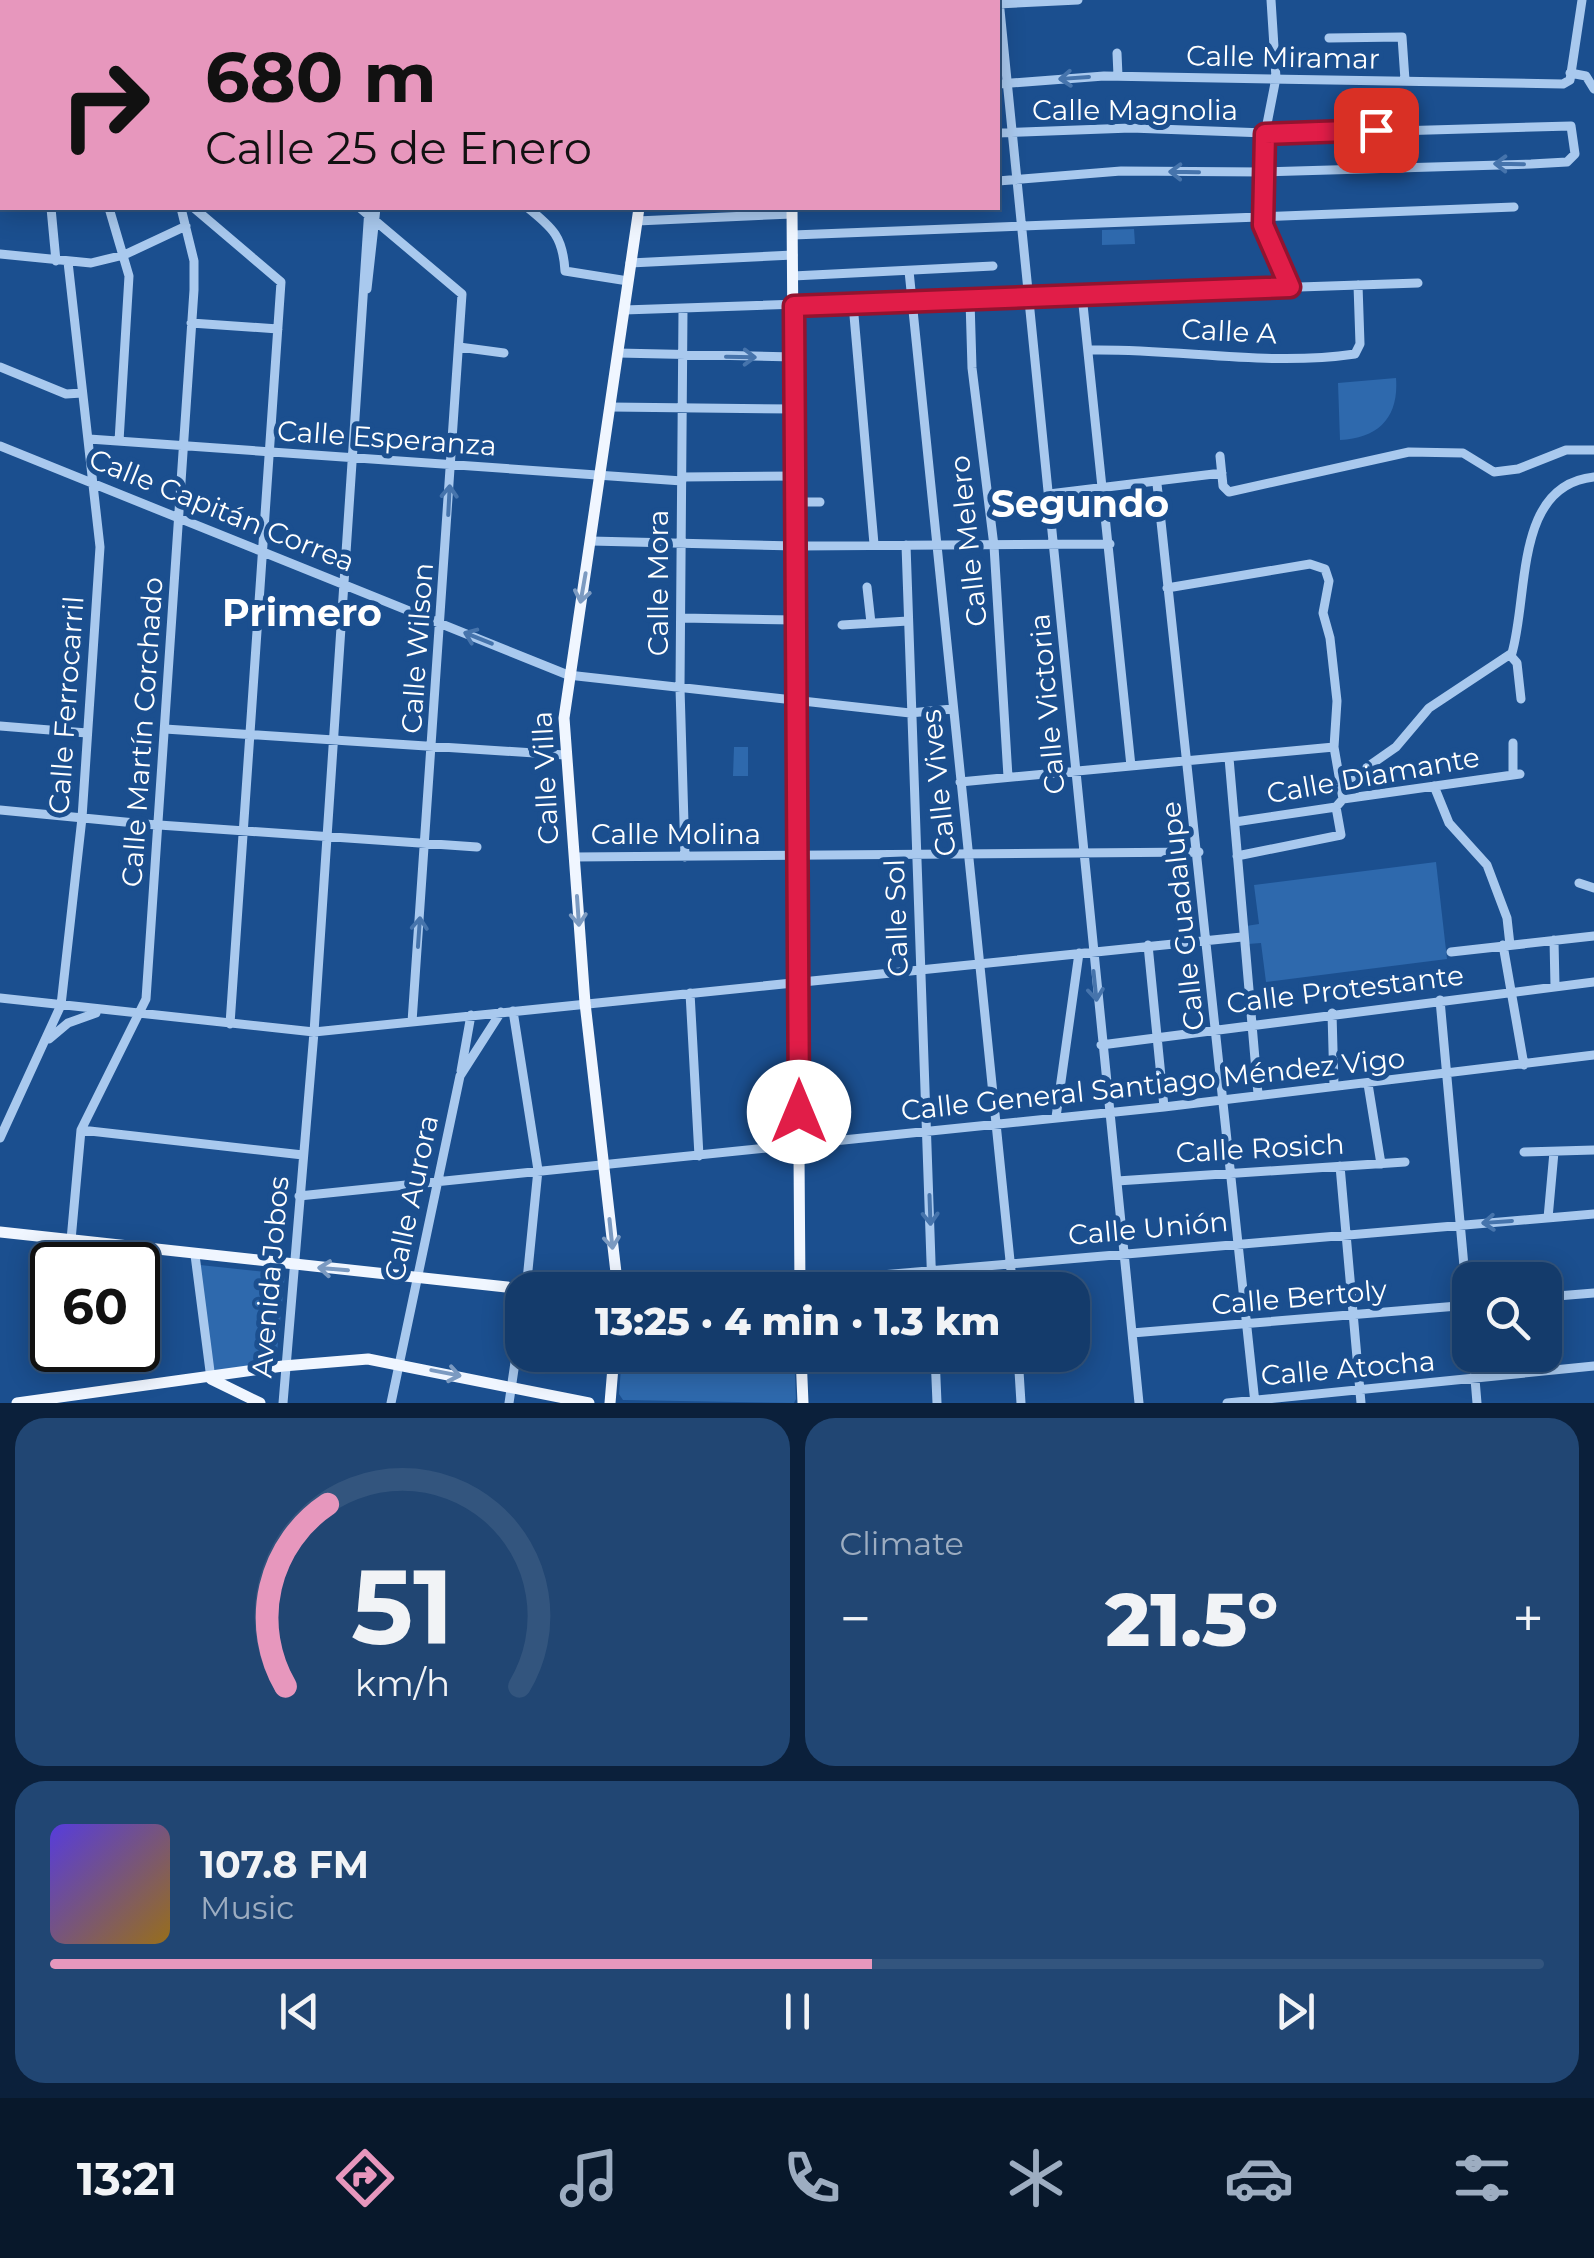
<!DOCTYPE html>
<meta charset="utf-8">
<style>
:root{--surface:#143b6b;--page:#214673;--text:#f1f3f6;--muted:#9dadc1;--line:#33557e;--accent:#e797bd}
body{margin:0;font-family:Montserrat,sans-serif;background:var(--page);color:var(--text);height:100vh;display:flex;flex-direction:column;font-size:38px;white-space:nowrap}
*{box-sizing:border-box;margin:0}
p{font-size:32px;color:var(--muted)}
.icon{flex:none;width:55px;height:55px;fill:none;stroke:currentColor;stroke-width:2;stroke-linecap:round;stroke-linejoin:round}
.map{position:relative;height:1403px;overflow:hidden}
.side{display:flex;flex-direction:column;gap:15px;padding:15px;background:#0b203b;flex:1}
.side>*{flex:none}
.guide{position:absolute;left:0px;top:0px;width:1000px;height:210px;box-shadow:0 5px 25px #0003,0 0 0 2px var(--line);background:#e797bd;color:#111;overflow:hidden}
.tools{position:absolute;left:1452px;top:1262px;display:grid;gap:20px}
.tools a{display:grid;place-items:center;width:110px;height:110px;border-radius:20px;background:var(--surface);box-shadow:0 5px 25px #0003,0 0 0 2px var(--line);font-size:50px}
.speed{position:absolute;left:30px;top:1242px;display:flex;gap:20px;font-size:50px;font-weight:700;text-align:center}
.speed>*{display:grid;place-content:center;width:130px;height:130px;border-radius:50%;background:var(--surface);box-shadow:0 5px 25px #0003,0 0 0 2px var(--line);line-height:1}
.speed .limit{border:5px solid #111;border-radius:15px;background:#fff;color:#111}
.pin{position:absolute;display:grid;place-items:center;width:85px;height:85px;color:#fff;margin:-42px;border-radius:20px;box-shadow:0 5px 15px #0006}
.me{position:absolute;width:110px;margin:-55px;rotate:0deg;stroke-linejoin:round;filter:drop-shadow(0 0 8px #0008)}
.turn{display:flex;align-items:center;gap:35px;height:210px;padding:0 40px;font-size:45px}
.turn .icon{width:130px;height:130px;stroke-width:2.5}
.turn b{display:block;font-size:70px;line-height:85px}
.big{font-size:75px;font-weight:800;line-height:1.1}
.side .tile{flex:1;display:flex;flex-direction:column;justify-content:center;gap:15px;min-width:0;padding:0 35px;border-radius:30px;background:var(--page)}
.side .dial{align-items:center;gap:0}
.dial svg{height:260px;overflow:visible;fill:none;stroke:var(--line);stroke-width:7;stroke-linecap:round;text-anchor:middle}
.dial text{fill:var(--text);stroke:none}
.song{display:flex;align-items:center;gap:30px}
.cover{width:120px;height:120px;border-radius:15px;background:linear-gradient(135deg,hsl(250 70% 55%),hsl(40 70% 35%))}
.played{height:10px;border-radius:5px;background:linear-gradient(90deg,var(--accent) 55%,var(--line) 55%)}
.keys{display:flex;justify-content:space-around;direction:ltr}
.heat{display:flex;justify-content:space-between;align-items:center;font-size:55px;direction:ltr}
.side .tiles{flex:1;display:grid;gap:15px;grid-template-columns:1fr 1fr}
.tile:last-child{grid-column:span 2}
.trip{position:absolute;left:505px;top:1272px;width:585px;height:100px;border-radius:30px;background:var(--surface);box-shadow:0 5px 25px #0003,0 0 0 2px var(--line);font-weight:800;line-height:100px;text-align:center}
.tabs{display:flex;height:160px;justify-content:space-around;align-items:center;background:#08182b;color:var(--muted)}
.tabs .icon{width:70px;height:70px}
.tabs .current{color:var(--accent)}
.tabs b{font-size:45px;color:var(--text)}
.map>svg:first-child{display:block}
.green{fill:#2e69ad}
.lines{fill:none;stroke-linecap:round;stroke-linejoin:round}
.minor{stroke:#a9c9ee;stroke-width:9}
.major{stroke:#f0f6ff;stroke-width:11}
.oneway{stroke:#4674ac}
.oneway2{stroke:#7b9ac1}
.route-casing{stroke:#92132f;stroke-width:25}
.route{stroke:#e11d48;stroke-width:18}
.labels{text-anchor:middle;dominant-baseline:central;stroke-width:10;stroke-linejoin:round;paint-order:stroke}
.street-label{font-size:28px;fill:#fff;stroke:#1b4f8f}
.district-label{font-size:38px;font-weight:bold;fill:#fff;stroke:#1b4f8f}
</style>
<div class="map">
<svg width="1594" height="1403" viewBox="0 0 1594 1403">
<rect width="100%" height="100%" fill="#1b4f8f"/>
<!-- green -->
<path class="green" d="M1134 229 1135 244 1102 245V230Z
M1396 378C1399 417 1379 438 1340 440L1338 383Z
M734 747H748V776H733Z
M1436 862 1447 959 1266 982 1261 943 1248 944 1246 926 1259 924 1254 885Z
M200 1265 285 1274 276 1362 213 1371Z
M622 1355H794L796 1399 794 1403 623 1400 619 1394Z"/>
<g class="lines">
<!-- minor -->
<path class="minor" d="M23 0 116 2
M222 0 225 2
M386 0 392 1
M793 0V2
M881 0V2
M999 0 1139 1403
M1271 0 1276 78 1265 134 1263 225 1290 287
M131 2V0
M232 2 234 0
M998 4 1078 0
M1329 38 1402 37 1405 80
M1117 53 1118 76
M1570 73 1586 76 1594 89
M998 84 1104 76 1563 84 1570 80 1582 0
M998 133 1131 128 1291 134 1571 126 1575 154 1567 162 1531 164 1263 172 1121 171 998 181
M51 208 56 261
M109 208 129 276 119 441
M194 208 281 282 230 1024
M360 208 462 294 412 1022
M528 208C553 228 563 237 565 271L628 281
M637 221 792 214
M793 235 1514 207
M0 254 91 263 124 255 186 226
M630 263 793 255
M909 271 1013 1290
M793 276 993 266
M367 289 376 208
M1082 295 1131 766
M970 300 972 368 994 546 1008 777
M853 304 874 544
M624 310 1418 283
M683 310 680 688 685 857
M191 323 278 329
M459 347 504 353
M1089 350C1178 348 1266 367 1355 354L1360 344 1358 285
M618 353 794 357
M0 367 66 394 82 393
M610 407 795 409
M89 439 682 481
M0 446 568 675 910 713 952 709
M1220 456 1223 486 1229 492 1409 452 1463 453 1494 472 1518 469 1566 450H1594
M682 477 795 476
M1157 484 1255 1403
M1049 494 1222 473
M796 502H820
M591 541 796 546 1110 544
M906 545 932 1290
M867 587 871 623
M1167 588 1310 564 1325 569 1329 581 1323 613 1330 638 1337 701 1334 747 1343 799
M681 618 796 620
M842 625 908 621
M1510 655 1517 663 1521 699
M0 726 87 733
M165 729 565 755
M1229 758 1258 1094
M1513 774V743
M960 782 1334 747
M1343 784 1396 747 1429 708 1512 653C1529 594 1514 485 1594 477
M1434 786 1449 823 1487 865 1507 918 1510 945
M0 810 156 825
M1235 822 1336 807 1343 799 1520 774
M159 825 477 847
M1237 856 1341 835 1336 807
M574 857 1199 852
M1579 883 1594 888
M1554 940 1555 986
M1148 945 1164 1107
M1503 945 1524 1065
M1451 952 1594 936
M690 993 699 1156
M0 998 314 1032 1242 937
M1440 1000 1470 1333
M513 1011 538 1170 526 1290
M1332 1013 1334 1086
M49 1039 68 1023 96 1013
M1101 1045 1594 982
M461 1071 471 1015
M1368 1084 1381 1164
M1056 1117 1079 953
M81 1130 303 1155
M0 1138 61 1005 82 818 100 547 68 262
M1524 1152 1594 1150
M1340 1166 1361 1403
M1117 1181 1405 1162
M299 1196 1164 1107 1594 1055
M1548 1218 1554 1152
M71 1240 81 1130 146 999 194 290V261L181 208
M195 1255 211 1379
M706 1290 1594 1214
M1545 1297 1594 1293
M1132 1333 1470 1305
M935 1355 937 1403
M1018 1355 1021 1403
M1473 1355 1477 1403
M283 1403 314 1032 369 208
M391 1403 460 1076 501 1012
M509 1403 522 1315
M1227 1403 1594 1366"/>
<!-- major -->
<path class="major" d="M578 0 580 2
M669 2V0
M792 208 800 1290
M0 1232 534 1290
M618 1290 585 1003 564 718 639 208
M801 1355 803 1403
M211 1379 260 1403
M17 1403 283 1366 368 1359 589 1403
M610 1403 614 1355"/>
</g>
<!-- one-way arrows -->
<defs><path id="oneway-shaft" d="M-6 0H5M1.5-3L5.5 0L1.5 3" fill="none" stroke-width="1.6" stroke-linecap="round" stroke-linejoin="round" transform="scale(2.5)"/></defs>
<g class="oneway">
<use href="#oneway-shaft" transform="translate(1074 78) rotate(176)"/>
<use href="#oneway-shaft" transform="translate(1509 164) rotate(-179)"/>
<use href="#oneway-shaft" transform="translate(1184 172) rotate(-179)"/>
<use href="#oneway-shaft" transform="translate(741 357) rotate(1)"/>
<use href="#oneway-shaft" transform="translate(449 500) rotate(-87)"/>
<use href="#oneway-shaft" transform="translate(478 638) rotate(-158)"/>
<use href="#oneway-shaft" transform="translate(419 932) rotate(-86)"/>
<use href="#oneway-shaft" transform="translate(1095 986) rotate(84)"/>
<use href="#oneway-shaft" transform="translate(930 1210) rotate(88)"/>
<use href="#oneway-shaft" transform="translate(1497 1222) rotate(176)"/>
</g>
<g class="oneway2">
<use href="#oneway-shaft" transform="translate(583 588) rotate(100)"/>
<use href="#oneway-shaft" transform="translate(578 911) rotate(86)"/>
<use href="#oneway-shaft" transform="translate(611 1234) rotate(84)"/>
<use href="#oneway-shaft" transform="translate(333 1269) rotate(-175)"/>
<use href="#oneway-shaft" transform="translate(446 1373) rotate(11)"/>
</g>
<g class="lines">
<defs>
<path id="route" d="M799 1112 794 306 1290 287 1263 225 1265 134 1376 130"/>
</defs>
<!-- route casing -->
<use href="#route" class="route-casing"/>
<!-- route -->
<use href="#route" class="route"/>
</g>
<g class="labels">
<!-- street labels -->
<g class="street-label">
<text transform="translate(1283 57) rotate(1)">Calle Miramar</text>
<text x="1135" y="110">Calle Magnolia</text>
<text transform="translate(1229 331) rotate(3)">Calle A</text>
<text transform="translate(387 438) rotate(4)">Calle Esperanza</text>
<text transform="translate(222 510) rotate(22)">Calle Capitán Correa</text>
<text transform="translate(968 541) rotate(-96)">Calle Melero</text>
<text transform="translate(658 583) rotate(-90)">Calle Mora</text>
<text transform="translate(417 648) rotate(-86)">Calle Wilson</text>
<text transform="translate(1047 704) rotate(-95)">Calle Victoria</text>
<text transform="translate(66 705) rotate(-86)">Calle Ferrocarril</text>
<text transform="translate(142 732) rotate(-86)">Calle Martín Corchado</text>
<text transform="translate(1373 775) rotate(-10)">Calle Diamante</text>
<text transform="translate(545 778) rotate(-93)">Calle Villa</text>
<text transform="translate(938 783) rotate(-96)">Calle Vives</text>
<text x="676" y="834">Calle Molina</text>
<text transform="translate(1182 916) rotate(-96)">Calle Guadalupe</text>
<text transform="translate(896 918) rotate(-92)">Calle Sol</text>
<text transform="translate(1345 989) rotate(-7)">Calle Protestante</text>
<text transform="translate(1153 1084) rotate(-6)">Calle General Santiago Méndez Vigo</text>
<text transform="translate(1260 1148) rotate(-3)">Calle Rosich</text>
<text transform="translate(411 1198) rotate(-78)">Calle Aurora</text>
<text transform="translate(1148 1228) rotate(-5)">Calle Unión</text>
<text transform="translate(270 1277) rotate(-85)">Avenida Jobos</text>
<text transform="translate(1299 1297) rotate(-5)">Calle Bertoly</text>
<text transform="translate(1348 1368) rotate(-5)">Calle Atocha</text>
</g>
<!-- district labels -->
<g class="district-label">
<text x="1080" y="503">Segundo</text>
<text x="302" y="612">Primero</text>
</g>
</g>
</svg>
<div class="tools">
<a><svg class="icon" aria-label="search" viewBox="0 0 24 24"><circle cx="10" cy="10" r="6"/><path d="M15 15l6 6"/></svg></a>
</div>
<div class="speed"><div class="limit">60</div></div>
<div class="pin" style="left:1376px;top:130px;background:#d93025"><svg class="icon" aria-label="arrive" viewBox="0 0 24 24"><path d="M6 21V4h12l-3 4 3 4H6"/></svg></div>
<svg class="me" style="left:799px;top:1112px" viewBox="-20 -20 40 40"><circle r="19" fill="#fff"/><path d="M0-13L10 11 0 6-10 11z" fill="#e11d48"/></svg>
<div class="trip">13:25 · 4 min · 1.3 km</div>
<div class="guide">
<div class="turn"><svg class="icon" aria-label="right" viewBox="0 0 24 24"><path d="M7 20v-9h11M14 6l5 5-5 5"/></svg><div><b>680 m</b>Calle 25 de Enero</div></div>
</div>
</div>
<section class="side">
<div class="tiles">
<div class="tile dial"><svg viewBox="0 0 100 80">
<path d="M14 69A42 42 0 1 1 86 69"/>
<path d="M14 69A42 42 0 0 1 27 13" stroke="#e797bd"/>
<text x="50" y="56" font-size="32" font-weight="700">51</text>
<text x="50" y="72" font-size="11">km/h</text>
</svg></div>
<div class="tile"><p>Climate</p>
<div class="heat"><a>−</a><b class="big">21.5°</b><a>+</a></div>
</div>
<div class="tile">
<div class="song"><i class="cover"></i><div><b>107.8 FM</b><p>Music</p></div></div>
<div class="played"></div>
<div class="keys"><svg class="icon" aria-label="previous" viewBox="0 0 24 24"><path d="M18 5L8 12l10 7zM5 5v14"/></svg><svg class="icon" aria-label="pause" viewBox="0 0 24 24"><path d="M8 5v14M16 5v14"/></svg><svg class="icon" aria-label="next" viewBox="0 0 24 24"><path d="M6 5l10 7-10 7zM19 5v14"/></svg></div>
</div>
</div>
</section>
<nav class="tabs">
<b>13:21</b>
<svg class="icon current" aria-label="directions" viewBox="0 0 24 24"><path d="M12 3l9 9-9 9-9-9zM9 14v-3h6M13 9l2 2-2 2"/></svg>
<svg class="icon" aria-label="music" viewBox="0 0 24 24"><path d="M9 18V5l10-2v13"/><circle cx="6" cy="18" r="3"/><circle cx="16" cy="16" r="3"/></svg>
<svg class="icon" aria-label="phone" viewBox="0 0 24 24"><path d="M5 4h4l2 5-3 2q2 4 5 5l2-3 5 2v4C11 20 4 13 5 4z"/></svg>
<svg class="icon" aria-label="climate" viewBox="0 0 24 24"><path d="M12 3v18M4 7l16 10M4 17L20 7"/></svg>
<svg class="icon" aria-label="car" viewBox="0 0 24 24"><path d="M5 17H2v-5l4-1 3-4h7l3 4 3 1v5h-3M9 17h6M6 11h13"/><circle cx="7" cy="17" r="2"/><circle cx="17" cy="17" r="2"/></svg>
<svg class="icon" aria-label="filters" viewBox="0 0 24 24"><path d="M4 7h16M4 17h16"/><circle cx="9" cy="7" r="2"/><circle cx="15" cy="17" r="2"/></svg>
</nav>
